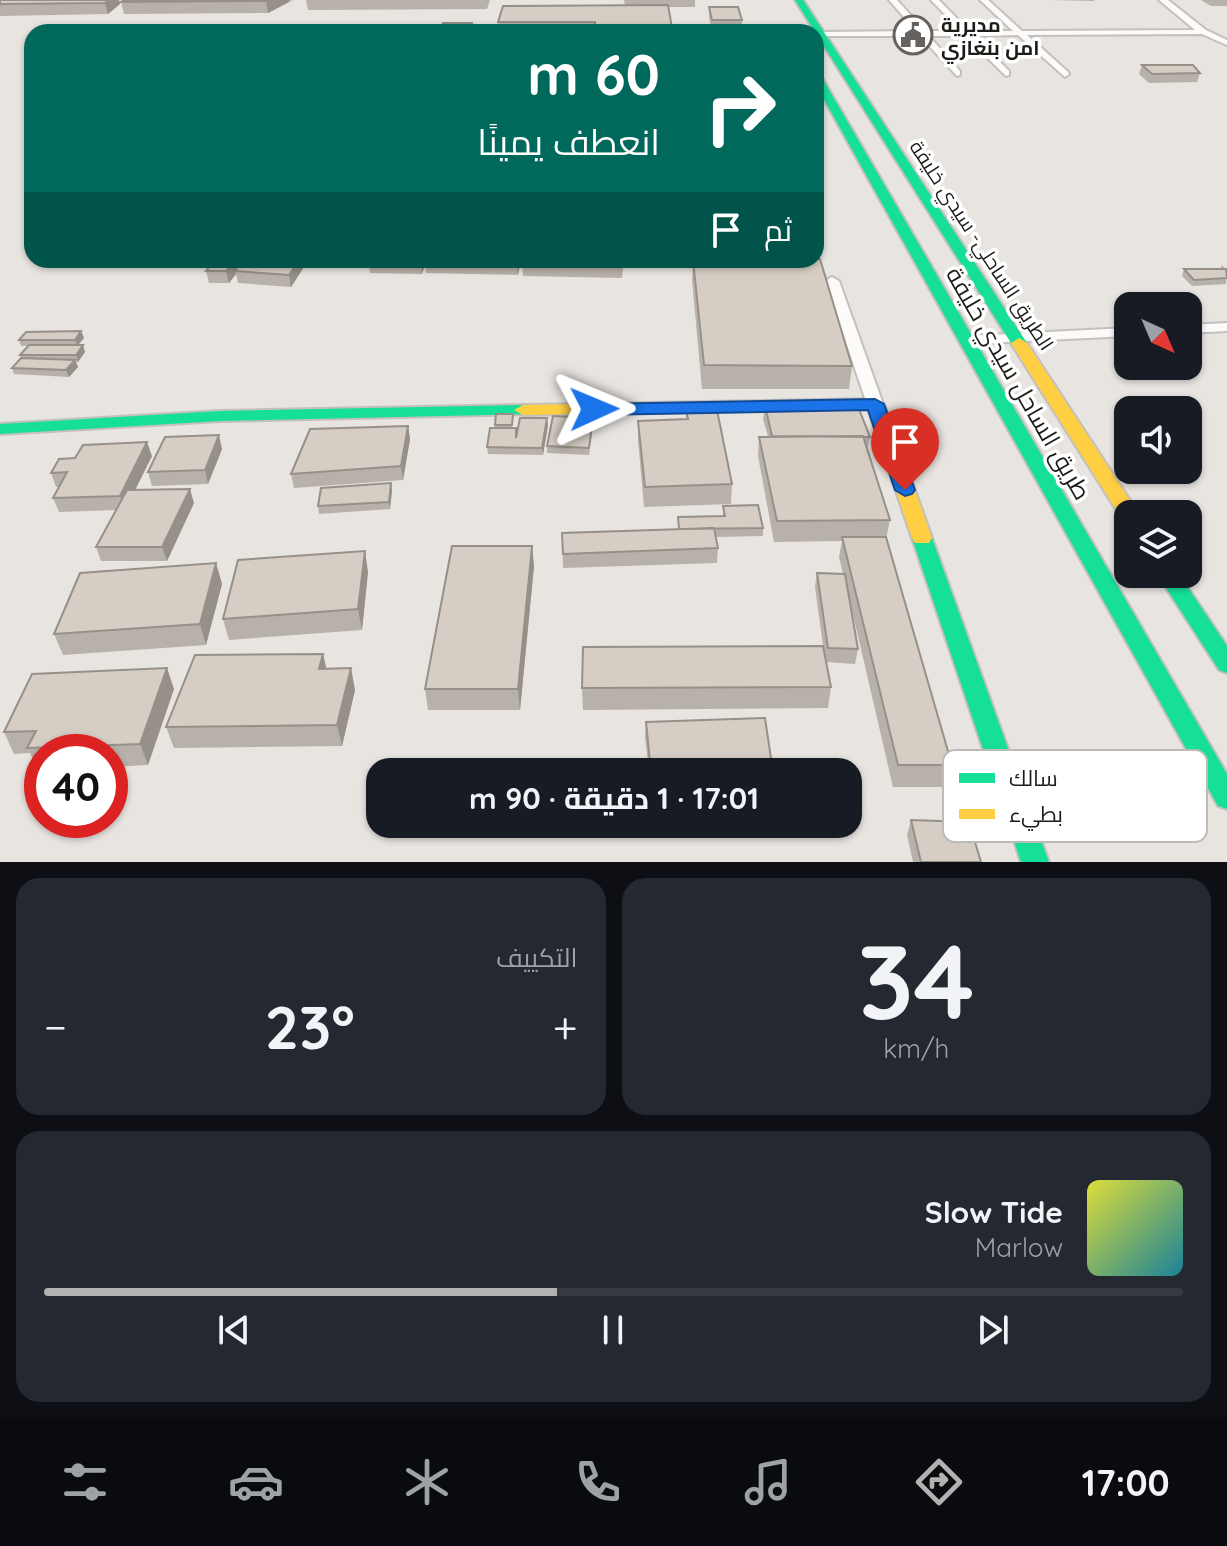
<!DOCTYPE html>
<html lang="ar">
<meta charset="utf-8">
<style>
:root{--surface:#171b24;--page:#242831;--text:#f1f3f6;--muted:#9ea1a6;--line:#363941;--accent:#b2b2b2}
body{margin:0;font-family:Quicksand,Cairo,sans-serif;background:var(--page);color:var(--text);direction:rtl;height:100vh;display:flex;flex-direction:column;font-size:30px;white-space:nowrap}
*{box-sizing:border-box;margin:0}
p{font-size:26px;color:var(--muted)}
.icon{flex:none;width:44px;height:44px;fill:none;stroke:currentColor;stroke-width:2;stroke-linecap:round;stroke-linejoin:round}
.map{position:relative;height:862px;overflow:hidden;direction:ltr}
.details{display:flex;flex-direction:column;gap:16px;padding:16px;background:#0d0f14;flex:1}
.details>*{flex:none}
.guide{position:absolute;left:24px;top:24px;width:800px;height:244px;border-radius:24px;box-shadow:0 2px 6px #0004;direction:rtl;background:#00695c;color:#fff;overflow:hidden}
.needle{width:52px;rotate:136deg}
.controls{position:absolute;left:1114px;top:292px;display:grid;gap:16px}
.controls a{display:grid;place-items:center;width:88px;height:88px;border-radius:16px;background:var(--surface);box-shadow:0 2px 6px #0004;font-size:40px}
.speed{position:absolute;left:24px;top:734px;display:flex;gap:16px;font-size:40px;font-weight:700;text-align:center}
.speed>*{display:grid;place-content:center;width:104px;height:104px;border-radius:50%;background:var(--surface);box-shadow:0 2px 6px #0004;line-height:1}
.speed .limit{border:12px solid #d22;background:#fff;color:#111}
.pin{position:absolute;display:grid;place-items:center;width:68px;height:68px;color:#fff;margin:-82px -34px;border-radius:50% 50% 50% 0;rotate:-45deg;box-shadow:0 0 8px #0007}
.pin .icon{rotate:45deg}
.me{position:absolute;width:88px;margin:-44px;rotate:89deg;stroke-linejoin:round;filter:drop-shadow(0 0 6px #0008)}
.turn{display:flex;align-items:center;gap:28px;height:168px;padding:0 32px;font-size:36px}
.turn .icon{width:104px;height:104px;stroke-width:2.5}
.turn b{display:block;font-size:56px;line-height:68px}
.then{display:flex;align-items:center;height:76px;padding:0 32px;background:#0003;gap:16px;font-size:30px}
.big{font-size:60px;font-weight:700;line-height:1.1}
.details .widget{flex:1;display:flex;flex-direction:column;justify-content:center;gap:12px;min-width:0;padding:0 28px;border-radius:24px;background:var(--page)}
.details .dial{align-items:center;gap:0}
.dial b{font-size:104px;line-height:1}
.song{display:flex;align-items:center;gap:24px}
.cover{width:96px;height:96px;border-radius:12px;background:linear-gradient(135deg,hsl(60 70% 55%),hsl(190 70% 35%))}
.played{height:8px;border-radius:4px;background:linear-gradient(90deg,var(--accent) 45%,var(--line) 45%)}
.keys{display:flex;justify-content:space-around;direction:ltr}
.heat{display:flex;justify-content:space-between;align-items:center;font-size:44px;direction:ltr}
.details .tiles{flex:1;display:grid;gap:16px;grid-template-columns:1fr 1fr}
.widget:last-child{grid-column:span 2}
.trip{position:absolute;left:366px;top:758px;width:496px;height:80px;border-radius:24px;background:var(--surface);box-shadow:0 2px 6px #0004;font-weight:700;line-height:80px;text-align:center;direction:rtl}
.tabs{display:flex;height:128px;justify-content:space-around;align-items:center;background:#090b0e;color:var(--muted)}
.tabs .icon{width:56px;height:56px}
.tabs .on{color:var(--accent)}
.tabs b{font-size:36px;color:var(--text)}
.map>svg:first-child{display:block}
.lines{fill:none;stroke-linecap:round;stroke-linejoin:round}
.lane-casing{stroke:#c3c0bd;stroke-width:4}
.fast-casing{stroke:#c3c0bd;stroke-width:4}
.slow-casing{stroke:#c3c0bd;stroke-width:4}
.lane{fill:#fcfbfa;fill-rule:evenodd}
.fast{fill:#16e098;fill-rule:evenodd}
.slow{fill:#ffcf43;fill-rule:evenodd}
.wall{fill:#b8b1a9}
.shaded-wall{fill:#969089}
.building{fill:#d6cec4;stroke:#969089;stroke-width:2}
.route{fill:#1a73e8;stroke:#114b97;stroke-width:2}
.labels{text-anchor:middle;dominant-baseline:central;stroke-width:7;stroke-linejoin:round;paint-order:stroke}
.far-poi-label{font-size:20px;font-weight:bold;fill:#1e1c19;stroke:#fff;text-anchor:start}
.far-street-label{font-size:20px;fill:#1e1c19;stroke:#fff}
.street-label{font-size:24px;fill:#1e1c19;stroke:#fff}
.key{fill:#fff;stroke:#bcbbba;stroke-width:2}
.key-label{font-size:22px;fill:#1e1c19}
</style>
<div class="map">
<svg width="1227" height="862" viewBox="0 0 1227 862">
<rect width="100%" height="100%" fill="#e8e4e0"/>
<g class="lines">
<defs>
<path id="lane" d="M889 0H897L925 31H961L931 0H939L969 31H1013L980 0H988L1022 31 1195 30 1159 0H1168L1206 30 1227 40V45L1202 34 1027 35 1068 72 1069 74 1065 77 1018 35 974 36 1009 71V75L1006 76 965 36H929L960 71V75L957 76 920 36H821L817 34 821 32 916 31Z
M832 277 839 281 883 404 880 407H870L867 404 825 281Z
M1227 323V331L1188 333V325Z
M1128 328V336L967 344 960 340 967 336Z"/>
<path id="fast" d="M795 0H803L1027 343 1025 346H1013L1011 343Z
M816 73 821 76 1227 774V809L1218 806 816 85Z
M523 405 529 406 532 410 529 414 220 421 0 434V424L220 411Z
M922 531 929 533 932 538 1049 862H1021L912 538 915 533Z
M1157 574H1179L1227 646V673L1219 670Z"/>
<path id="slow" d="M1019 338 1027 343 1139 514H1128V520L1122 519 1011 343Z
M875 399 884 404 932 538 929 543H915L912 538 868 409 523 415 514 410 523 405Z"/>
</defs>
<!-- lane casing -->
<use href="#lane" class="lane-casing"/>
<!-- fast casing -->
<use href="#fast" class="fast-casing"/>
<!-- slow casing -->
<use href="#slow" class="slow-casing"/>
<!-- lane -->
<use href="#lane" class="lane"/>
<!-- fast -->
<use href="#fast" class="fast"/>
<!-- slow -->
<use href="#slow" class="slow"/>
</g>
<!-- wall -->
<path class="wall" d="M0 0H119L120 4 108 14 0 16Z
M124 0H293L268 13 124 14 121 2Z
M306 0H490L487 9 308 10Z
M624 0H695V7H668L672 32H291L439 29 472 23V29H499L498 22 625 5Z
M1050 0H1094V1Z
M1201 0H1227V6H1211Z
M709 7 742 20V28H711L709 16Z
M1142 65 1200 73 1197 82 1149 83 1139 74Z
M215 260H303L304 267 291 287 238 283 236 274 229 283H209L206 271Z
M521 260 518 275 426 273 425 265 422 274 370 273 368 261Z
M624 260 622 278 523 276 522 264Z
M693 260 852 366 849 389H702L692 280Z
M1222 265 1227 271 1226 284 1192 286 1182 276 1184 269H1220Z
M81 331 84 338 78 345 85 352 78 362H76L78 367 69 377 14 374 12 368 21 358 20 355 28 346H21L19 340Z
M765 406 870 437 867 450 890 520 886 539 952 765 946 787H893L851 606 858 649 855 664 826 662 831 687 828 708 583 710 582 688 824 653 815 587 817 573 843 574 839 557 842 541 774 542 758 456 759 437 768 436 763 419Z
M686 411 732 484 731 504 644 507 638 440V421L686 419Z
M513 414 512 428 516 436 548 425 543 455 488 454 487 447 495 428V425Z
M593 425 589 455 547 453V446Z
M408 426 410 439 403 480 294 488 291 474Z
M222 449 208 484 152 486 148 472Z
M152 456 135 490 194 503 167 561H101L96 547 116 510 59 512 53 498 59 487H56L51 473Z
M392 490 390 509 319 514 318 506Z
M723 506 763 528V536L716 537 718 548 717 563 563 568 562 533 678 529V517L723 516Z
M532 546 534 566 520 710H428L425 689Z
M216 563 222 584 206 645 63 655 54 634Z
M368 572 362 630 229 640 223 619Z
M174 689 148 765 110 767V752H42V770H38L30 753 14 754 4 732Z
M355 690 342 746 174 748 166 727Z
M646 722 773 772H649L645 737Z
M911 820 981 862H913L907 835Z"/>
<!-- shaded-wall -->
<path class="shaded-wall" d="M108 0H119L120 4 108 14 105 3Z
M268 0H289V2L268 13 266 1Z
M295 260H303L304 267 291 287 289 275Z
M421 260H428L425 262V265L422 274Z
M518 260H521L518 275 517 263Z
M234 261 236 274 229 283 226 271Z
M81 331 84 338 77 346 75 340Z
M83 345 85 352 78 362 76 355Z
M75 360 78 367 69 377 66 370Z
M547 418 548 425 543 455 542 448Z
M408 426 410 439 403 480 401 466Z
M219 435 222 449 208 484 205 470Z
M147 442 152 456 125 510 120 496Z
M391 483 392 490 390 509 389 502Z
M190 489 194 503 167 561 162 547Z
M532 546 534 566 520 710 518 689Z
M365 551 368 572 362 630 358 609Z
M216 563 222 584 206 645 200 624Z
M323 654 328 675 319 669Z
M167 668 174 689 148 765 140 744Z
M351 668 355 690 342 746 337 725Z"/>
<!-- building -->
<path class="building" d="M0 0H108L105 3 0 4Z
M124 0H268L266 1 121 2Z
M668 5 672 28H595V22H498L503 6Z
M709 7H738L742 20H712Z
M443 23H472L469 29H542L541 32H291L295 28 439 29Z
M1142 65H1193L1200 73 1152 74Z
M816 259H820L852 366 704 365 693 260H816Z
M215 260H299L289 275 235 271 242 261H234L226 271H206Z
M368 260H421V262Z
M426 260H518L517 263 425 262Z
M524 260H623L622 266 522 264Z
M1184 269H1226L1227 278 1194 280Z
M81 331 75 340H19L26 332Z
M29 345H83L76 355H20Z
M21 358 75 360 66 370 12 368Z
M857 404 870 437 772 436 765 406Z
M717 410 732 484 645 487 638 421 688 419 686 411Z
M496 414H513L512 425H495Z
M553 416 593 418 589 448 547 446Z
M520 418H547L542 448 487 447 490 428H516V438Z
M408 426 401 466 291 474 310 429Z
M219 435 205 470 148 472 165 437Z
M863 436 890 520 777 521 759 437Z
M147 442 120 496 53 498 67 472 51 473 59 459 75 458 83 445Z
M391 483 389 502 318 506 321 488Z
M190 489 162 547H96L127 490Z
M758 505 763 528 679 529 678 517 725 516 723 506Z
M714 528 718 548 563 554 562 533Z
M842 537H886L952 765H898Z
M452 546H532L518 689H425Z
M365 551 358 609 223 619 238 560Z
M216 563 200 624 54 634 80 573Z
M817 573 845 574 858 649 828 648Z
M823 646 831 687 582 688 583 647Z
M323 654 319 669 351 668 337 725 166 727 195 655Z
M167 668 140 744 27 748 36 731 4 732 32 674Z
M765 718 773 772H651L646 722Z
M911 820 969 822 981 862H921Z"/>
<!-- route -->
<path class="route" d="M875 399 884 404 915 490 912 494 905 496 895 490 868 410 594 415 585 409 594 404Z"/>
<!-- icons -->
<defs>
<symbol id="civic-ring" viewBox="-11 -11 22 22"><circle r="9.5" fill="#fff" stroke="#65625f" stroke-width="1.5"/><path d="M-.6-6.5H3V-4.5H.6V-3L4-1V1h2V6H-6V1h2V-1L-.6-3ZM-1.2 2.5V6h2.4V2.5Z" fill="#65625f"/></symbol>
</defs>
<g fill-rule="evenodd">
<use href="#civic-ring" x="891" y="13" width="44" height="44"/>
</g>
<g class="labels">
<!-- far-poi labels -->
<g class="far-poi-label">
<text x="941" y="24">مديرية<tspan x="941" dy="23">امن بنغازي</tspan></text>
</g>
<!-- far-street labels -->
<g class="far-street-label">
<text transform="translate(982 245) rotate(57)">الطريق الساحلي- سيدي خليفة</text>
</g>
<!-- street labels -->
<g class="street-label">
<text transform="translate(1019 383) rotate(60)">طريق الساحل سيدي خليفة</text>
</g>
</g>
<!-- legend -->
<rect x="943" y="750" width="264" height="92" rx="12" class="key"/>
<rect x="959" y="773" width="36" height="10" fill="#16e098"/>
<rect x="959" y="809" width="36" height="10" fill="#ffcf43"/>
<g class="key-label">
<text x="1009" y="786">سالك</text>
<text x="1009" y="822">بطيء</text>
</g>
</svg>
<div class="controls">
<a><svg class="needle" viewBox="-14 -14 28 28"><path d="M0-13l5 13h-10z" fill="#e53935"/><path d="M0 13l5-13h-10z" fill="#9ea1a6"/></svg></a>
<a><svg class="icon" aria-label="sound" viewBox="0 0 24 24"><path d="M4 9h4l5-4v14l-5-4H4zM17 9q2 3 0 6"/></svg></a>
<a><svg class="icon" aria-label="layers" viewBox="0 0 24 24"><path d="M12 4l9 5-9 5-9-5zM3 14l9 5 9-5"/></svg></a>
</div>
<div class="speed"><div class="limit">40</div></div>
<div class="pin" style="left:905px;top:490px;background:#d93025"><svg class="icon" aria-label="arrive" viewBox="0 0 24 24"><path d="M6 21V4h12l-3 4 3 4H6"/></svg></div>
<svg class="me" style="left:594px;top:409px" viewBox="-20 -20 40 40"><path d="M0-17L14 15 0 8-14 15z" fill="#1a73e8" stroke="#fff" stroke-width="4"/></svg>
<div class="trip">17:01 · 1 دقيقة · 90 m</div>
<div class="guide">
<div class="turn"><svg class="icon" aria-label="right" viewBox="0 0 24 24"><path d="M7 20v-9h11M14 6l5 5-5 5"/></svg><div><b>60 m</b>انعطف يمينًا</div></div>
<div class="then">ثم<svg class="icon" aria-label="arrive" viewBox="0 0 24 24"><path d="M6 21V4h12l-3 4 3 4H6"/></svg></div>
</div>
</div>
<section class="details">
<div class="tiles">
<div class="widget dial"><b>34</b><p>km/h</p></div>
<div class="widget"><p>التكييف</p>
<div class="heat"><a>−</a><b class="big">23°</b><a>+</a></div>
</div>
<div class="widget">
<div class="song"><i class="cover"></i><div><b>Slow Tide</b><p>Marlow</p></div></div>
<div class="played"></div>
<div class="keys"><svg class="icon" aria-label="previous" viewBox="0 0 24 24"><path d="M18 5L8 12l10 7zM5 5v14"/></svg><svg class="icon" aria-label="pause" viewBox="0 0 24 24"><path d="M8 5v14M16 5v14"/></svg><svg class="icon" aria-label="next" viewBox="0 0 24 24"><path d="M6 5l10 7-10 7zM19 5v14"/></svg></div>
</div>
</div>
</section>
<nav class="tabs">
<b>17:00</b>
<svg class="icon on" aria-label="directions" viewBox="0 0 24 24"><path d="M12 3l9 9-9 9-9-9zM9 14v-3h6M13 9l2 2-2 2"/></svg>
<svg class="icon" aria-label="music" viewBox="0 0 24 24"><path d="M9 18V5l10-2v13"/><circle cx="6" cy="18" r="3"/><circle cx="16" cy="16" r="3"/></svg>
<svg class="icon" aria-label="phone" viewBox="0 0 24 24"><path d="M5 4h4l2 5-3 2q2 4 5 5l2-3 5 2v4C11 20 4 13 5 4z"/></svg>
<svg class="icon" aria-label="climate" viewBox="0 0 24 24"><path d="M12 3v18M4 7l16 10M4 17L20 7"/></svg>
<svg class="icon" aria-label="car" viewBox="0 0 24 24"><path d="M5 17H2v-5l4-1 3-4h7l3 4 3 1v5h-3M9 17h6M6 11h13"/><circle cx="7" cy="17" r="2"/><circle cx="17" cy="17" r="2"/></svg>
<svg class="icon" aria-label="filters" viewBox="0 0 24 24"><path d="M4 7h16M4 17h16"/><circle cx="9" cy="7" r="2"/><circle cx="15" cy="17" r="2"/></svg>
</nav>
